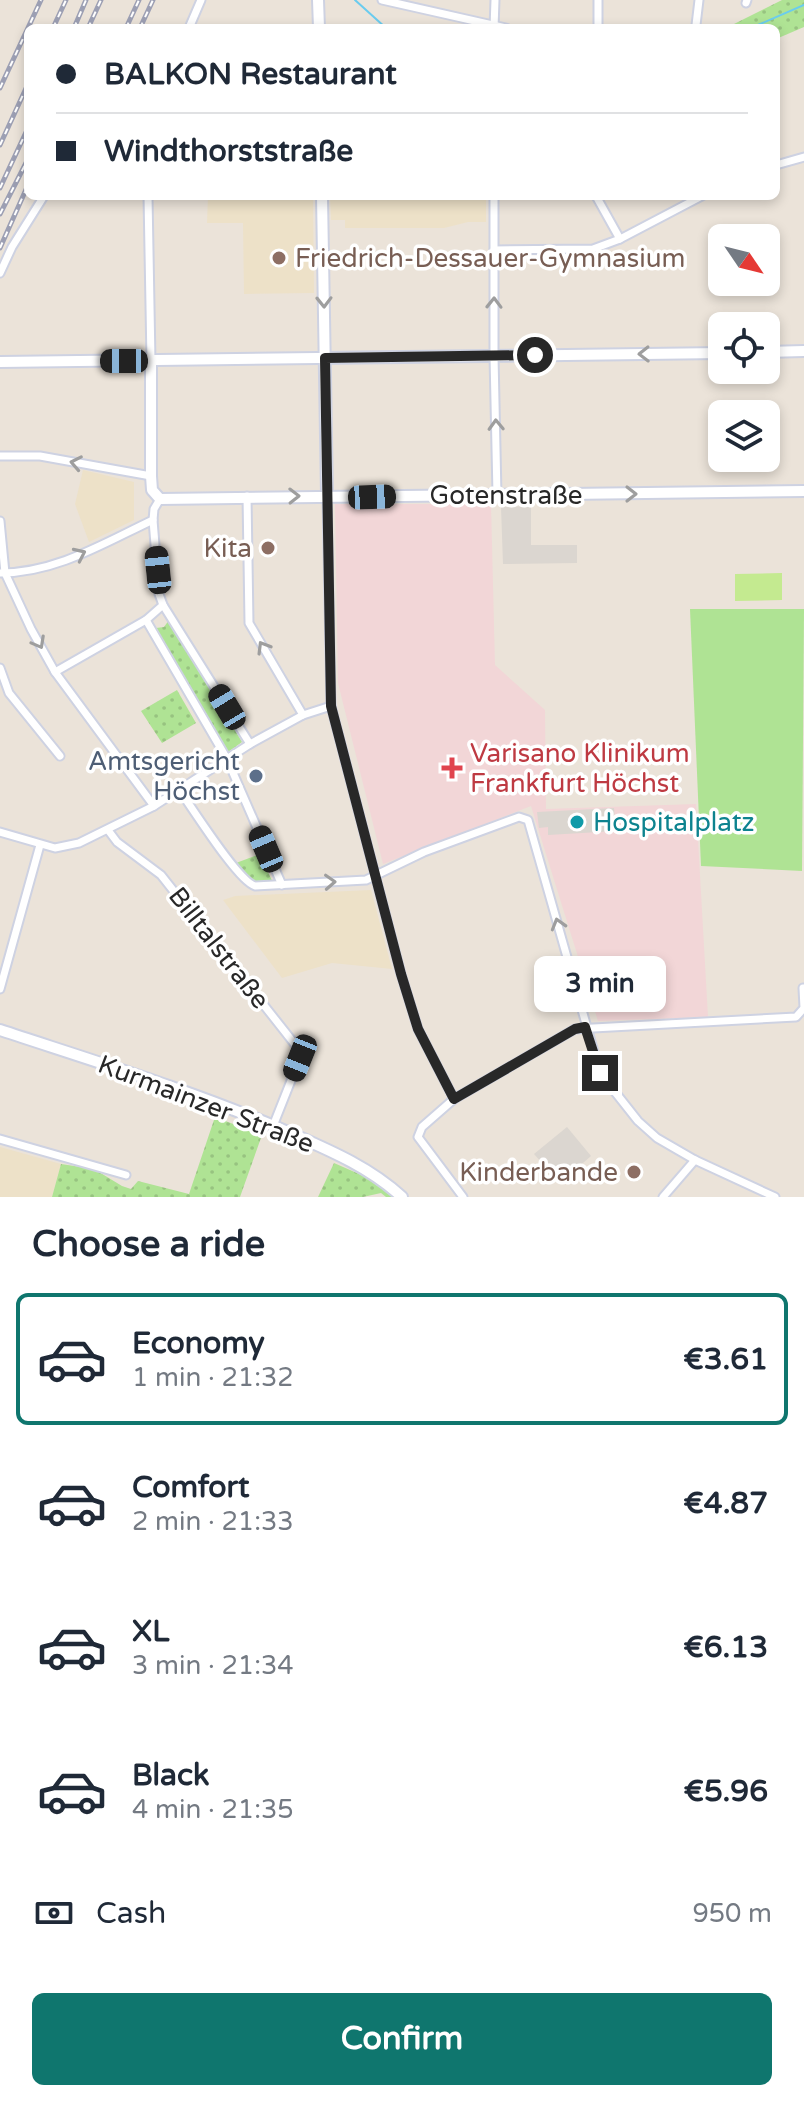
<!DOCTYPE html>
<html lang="en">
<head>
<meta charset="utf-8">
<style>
	:root { --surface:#fff; --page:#f6f6f7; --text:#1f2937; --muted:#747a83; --line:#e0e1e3; --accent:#0f766e }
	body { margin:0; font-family:"Varela Round",sans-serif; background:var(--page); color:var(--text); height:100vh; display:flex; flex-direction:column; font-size:30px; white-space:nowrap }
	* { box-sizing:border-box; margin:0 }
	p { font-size:26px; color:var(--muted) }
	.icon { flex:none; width:44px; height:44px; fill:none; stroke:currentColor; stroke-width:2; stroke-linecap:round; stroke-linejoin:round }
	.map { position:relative; height:1197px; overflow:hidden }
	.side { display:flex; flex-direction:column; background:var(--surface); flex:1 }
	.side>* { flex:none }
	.hud { position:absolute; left:24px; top:24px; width:756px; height:176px; border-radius:12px; box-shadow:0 4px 12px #0003; display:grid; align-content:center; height:176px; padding:0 32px; background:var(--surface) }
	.needle { width:52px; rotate:125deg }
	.tools { position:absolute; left:708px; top:224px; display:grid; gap:16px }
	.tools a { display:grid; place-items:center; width:72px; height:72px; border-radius:12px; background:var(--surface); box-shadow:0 4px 12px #0003; font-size:40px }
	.end { position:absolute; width:36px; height:36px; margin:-18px; border:10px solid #282828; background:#fff; box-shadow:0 0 0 4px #fff }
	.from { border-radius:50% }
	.bubble { position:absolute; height:56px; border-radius:12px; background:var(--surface); box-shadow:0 4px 12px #0003; font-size:26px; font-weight:700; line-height:56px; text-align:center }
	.car { position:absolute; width:24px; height:48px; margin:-24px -12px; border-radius:10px; box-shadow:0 0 6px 2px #0007; background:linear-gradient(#222 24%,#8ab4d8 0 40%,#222 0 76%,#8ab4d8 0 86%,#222 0) }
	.hud b { display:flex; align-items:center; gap:28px; height:76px; font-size:30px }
	.hud b+b { border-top:2px solid var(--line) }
	.hud i { width:20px; height:20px; background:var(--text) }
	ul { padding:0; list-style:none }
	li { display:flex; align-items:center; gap:24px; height:132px; margin:0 16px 12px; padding:0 16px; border:4px solid transparent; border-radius:12px }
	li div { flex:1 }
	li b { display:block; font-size:30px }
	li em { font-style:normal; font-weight:700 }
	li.selected { border-color:var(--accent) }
	li>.icon { width:72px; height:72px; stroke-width:1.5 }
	h2 { padding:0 32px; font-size:36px; line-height:96px }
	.pay { display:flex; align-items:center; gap:20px; height:88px; padding:0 32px; font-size:30px }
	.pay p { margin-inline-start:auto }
	.action { display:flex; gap:16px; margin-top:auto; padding:16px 32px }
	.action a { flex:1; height:92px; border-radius:12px; background:var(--accent); color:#fff; font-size:32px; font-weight:700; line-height:92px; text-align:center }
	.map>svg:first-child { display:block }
</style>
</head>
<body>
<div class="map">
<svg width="804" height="1197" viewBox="0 0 804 1197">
	<defs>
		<pattern id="grass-dots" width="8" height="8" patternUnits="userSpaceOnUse" patternTransform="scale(2)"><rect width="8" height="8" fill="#afe394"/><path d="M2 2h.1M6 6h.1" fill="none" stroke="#97c380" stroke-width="1.8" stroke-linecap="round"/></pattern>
	</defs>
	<rect width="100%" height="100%" fill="#ebe3d9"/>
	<g fill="#ede1c8">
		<path d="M 208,196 L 313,196 L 314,293 L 244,294 L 243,223 L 207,223 Z"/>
		<path d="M 330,196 L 486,196 L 486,222 L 468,222 L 444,228 L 345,228 L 345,220 L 331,220 Z"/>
		<path d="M 83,470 L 134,482 L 134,520 L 89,542 L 75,504 Z"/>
		<path d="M 371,890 L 392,969 L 332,963 L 282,978 L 223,900 L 235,896 Z"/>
		<path d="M 0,1147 L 61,1164 L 52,1197 L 0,1197 Z"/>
	</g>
	<path fill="#f2d6d7" d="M 335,504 L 491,504 L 495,665 L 545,710 L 546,809 L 696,804 L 708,1017 L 598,1021 L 531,806 L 383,864 L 338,683 Z"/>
	<g fill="url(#grass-dots)">
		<path d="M 782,0 L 804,0 L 804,27 L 776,39 L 776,28 L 726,28 Z"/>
		<path d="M 169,620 L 242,742 L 228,752 L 185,681 L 156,628 L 164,627 Z"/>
		<path d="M 177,690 L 196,723 L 162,743 L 141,711 Z"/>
		<path d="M 260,854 L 273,883 L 258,885 L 248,880 L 236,863 Z"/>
		<path d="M 215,1117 L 262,1135 L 240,1197 L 52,1197 L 61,1164 L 94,1169 L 122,1186 L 131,1189 L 138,1181 L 189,1194 Z"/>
		<path d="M 334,1163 L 366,1177 L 393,1197 L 386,1197 L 381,1193 L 363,1197 L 318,1197 Z"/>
	</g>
	<path fill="#afe394" d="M 690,609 L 804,609 L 802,871 L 701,866 Z"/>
	<path fill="#c4ea90" d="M 782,573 L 782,600 L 735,601 L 735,574 Z"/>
	<g fill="#dbd6d0">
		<path d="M 531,506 L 531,545 L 577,545 L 577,563 L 503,564 L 501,507 Z"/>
		<path d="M 614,808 L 616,831 L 548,835 L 548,827 L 539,828 L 537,812 Z"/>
		<path d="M 567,1127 L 591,1156 L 560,1183 L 534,1154 Z"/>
	</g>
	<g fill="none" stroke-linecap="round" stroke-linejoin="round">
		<g stroke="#6accef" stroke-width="2">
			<path d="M 355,0 L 386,28"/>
			<path d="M 751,28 L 804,5"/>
		</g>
		<defs>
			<g id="street">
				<path d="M 382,0 L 506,28"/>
				<path d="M 746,3 L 747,0"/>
				<path d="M 696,25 L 699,0"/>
				<path d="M 189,28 L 201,0"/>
				<path d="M 494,28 L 495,0"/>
				<path d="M 598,28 L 598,0"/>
				<path d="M 776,165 L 804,157"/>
				<path d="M 148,196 L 151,361"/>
				<path d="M 494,196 L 494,356 L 497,495"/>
				<path d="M 596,196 L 620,239"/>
				<path d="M 494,250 L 593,249 L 620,239 L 702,196"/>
				<path d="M 0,273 L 12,247 L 44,196"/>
				<path d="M 0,456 L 40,456 L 151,476"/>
				<path d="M 247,496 L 249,623 L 303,715"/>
				<path d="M 327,496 L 331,706 L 401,974 L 418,1029 L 454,1099"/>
				<path d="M 160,499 L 154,509 L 153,520 L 159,594 L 163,605 L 250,744"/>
				<path d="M 0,521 L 5,573 L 31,629 L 55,672 L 154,806"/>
				<path d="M 0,573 C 56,573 104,543 153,520"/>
				<path d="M 146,620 L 227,759 L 282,885"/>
				<path d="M 0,668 L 9,693 L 60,756"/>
				<path d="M 55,672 L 146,620 L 163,605"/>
				<path d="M 180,791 C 193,809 238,881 255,886 L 366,880 L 424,852 L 519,817 L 528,820 L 600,1073 L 638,1121 L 657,1138 L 695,1160 L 775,1197"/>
				<path d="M 108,830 L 117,842 L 161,875 L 297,1047 L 300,1058 L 273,1126"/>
				<path d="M 0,832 L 55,848 L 79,843 L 154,806 L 250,744 L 303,715 L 331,706"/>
				<path d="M 0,989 L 40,845"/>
				<path d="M 0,1139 L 126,1175"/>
				<path d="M 463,1197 L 418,1137 L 422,1127 L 454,1099 L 575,1029 L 796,1017 L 804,1008 L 803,988"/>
				<path d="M 663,1197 L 695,1160"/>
			</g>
			<g id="secondary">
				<path d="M 318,0 L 319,28"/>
				<path d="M 322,196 L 327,496"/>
				<path d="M 766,352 L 804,351"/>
				<path d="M 151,361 L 151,476 L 152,490 L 160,499 L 804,491"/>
				<path d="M 0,362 L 722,353"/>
				<path d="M 0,1030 C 97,1062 196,1092 290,1133 C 331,1151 369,1167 402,1197"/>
			</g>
		</defs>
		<use href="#street" stroke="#ced2e2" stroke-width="11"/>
		<use href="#secondary" stroke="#ced2e2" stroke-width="14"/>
		<use href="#street" stroke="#fff" stroke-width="7"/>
		<use href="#secondary" stroke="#fff" stroke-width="10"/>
		<defs>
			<g id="rail">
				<path d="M 53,28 L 66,0"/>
				<path d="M 74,28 L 86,0"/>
				<path d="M 88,28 L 101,0"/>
				<path d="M 126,28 L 139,0"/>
				<path d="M 140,28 L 153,0"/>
				<path d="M 0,88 L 41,0"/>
				<path d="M 0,145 L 28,84"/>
				<path d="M 0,188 L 28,128"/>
				<path d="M 0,214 L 28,159"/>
				<path d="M 0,248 L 28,185"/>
			</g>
		</defs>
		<use href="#rail" stroke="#9c9fb3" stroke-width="5"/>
		<use href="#rail" stroke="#fff" stroke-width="2" stroke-dasharray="6" stroke-linecap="butt"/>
	</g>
	<defs><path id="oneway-chevron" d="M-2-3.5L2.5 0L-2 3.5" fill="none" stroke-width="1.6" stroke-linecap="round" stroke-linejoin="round" transform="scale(2)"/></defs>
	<g stroke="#9e9e9e">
		<use href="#oneway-chevron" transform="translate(324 302) rotate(89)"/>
		<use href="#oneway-chevron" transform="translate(494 303) rotate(-89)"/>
		<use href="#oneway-chevron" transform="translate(644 354) rotate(179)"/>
		<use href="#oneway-chevron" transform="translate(496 425) rotate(-92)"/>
		<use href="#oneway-chevron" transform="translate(76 463) rotate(-169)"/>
		<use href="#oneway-chevron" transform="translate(631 494)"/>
		<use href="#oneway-chevron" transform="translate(294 496) rotate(-1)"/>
		<use href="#oneway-chevron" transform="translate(80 554) rotate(-25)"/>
		<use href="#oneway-chevron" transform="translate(39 643) rotate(61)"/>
		<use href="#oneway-chevron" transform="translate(263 647) rotate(-121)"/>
		<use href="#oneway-chevron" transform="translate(330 882) rotate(-3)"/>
		<use href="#oneway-chevron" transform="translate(558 924) rotate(-106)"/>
	</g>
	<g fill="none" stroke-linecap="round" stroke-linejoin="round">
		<path stroke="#282828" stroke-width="10" d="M 535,355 L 325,358 L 331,706 L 401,974 L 418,1029 L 454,1099 L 575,1029 L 585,1027 L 600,1073"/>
	</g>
	<g fill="#8d6e63" stroke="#fff" stroke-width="3">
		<circle cx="279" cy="258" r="8"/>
		<circle cx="268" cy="548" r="8"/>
		<circle cx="634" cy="1172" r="8"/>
	</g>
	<path fill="#e0444e" stroke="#fff" stroke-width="3" d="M448 756h8v8h8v8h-8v8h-8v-8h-8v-8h8z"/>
	<circle fill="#5c6f8a" stroke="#fff" stroke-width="3" cx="256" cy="776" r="8"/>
	<circle fill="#0f9aa8" stroke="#fff" stroke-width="3" cx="577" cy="822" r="8"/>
	<g text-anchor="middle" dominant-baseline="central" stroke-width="7" stroke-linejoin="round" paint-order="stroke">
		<g font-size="26" fill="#785e54" stroke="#fff" text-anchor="end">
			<text x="295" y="258" text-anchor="start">Friedrich-Dessauer-Gymnasium</text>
			<text x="252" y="548">Kita</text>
			<text x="618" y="1172">Kinderbande</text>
		</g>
		<g font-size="26" fill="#282828" stroke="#fff">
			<text x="506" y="495">Gotenstraße</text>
			<text transform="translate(219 948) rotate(52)">Billtalstraße</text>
			<text transform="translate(206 1104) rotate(21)">Kurmainzer Straße</text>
		</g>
		<g font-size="26" fill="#be3a42" stroke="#fff" text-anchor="start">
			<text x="470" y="753">Varisano Klinikum<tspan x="470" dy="30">Frankfurt Höchst</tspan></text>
		</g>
		<g font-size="26" fill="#4e5e75" stroke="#fff" text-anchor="end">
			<text x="240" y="761">Amtsgericht<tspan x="240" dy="30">Höchst</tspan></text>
		</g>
		<g font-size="26" fill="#0d838f" stroke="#fff" text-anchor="start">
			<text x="593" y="822">Hospitalplatz</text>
		</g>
	</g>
</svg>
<div class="tools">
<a><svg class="needle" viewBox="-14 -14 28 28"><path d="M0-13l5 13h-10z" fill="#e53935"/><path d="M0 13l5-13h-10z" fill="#747a83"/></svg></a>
<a><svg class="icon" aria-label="locate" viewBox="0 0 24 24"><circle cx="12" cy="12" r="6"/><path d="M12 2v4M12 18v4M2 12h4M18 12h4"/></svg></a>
<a><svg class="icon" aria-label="layers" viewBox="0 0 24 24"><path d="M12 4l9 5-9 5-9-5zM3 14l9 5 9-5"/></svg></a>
</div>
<i class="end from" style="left:535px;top:355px"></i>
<i class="end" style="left:600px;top:1073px"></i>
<div class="bubble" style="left:534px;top:956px;width:132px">3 min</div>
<i class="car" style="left:124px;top:361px;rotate:270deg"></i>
<i class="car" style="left:372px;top:497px;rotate:88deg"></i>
<i class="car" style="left:158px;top:570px;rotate:354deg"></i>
<i class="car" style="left:227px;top:707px;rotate:329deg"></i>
<i class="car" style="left:266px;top:849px;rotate:337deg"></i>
<i class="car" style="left:300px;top:1058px;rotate:202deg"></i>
<div class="hud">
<b><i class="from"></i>BALKON Restaurant</b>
<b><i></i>Windthorststraße</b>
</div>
</div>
<section class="side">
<h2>Choose a ride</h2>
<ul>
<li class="selected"><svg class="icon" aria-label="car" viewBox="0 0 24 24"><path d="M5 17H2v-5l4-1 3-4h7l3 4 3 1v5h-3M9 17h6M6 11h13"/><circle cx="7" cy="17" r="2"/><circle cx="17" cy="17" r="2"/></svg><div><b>Economy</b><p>1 min · 21:32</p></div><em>€3.61</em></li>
<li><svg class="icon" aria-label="car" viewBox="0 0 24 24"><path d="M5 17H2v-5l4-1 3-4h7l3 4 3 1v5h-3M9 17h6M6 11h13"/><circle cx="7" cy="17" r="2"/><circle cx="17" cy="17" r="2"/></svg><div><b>Comfort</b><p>2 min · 21:33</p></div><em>€4.87</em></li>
<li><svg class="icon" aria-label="car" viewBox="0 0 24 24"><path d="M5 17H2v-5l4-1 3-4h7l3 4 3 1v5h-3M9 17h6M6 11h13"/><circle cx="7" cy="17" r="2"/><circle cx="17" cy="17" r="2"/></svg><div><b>XL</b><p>3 min · 21:34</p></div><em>€6.13</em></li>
<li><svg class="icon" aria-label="car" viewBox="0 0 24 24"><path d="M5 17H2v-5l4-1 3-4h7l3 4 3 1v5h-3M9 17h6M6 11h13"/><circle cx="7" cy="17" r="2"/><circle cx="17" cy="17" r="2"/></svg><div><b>Black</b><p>4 min · 21:35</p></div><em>€5.96</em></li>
</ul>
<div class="pay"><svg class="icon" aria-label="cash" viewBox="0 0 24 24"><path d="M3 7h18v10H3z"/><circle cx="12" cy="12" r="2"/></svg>Cash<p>950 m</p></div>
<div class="action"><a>Confirm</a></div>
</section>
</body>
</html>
